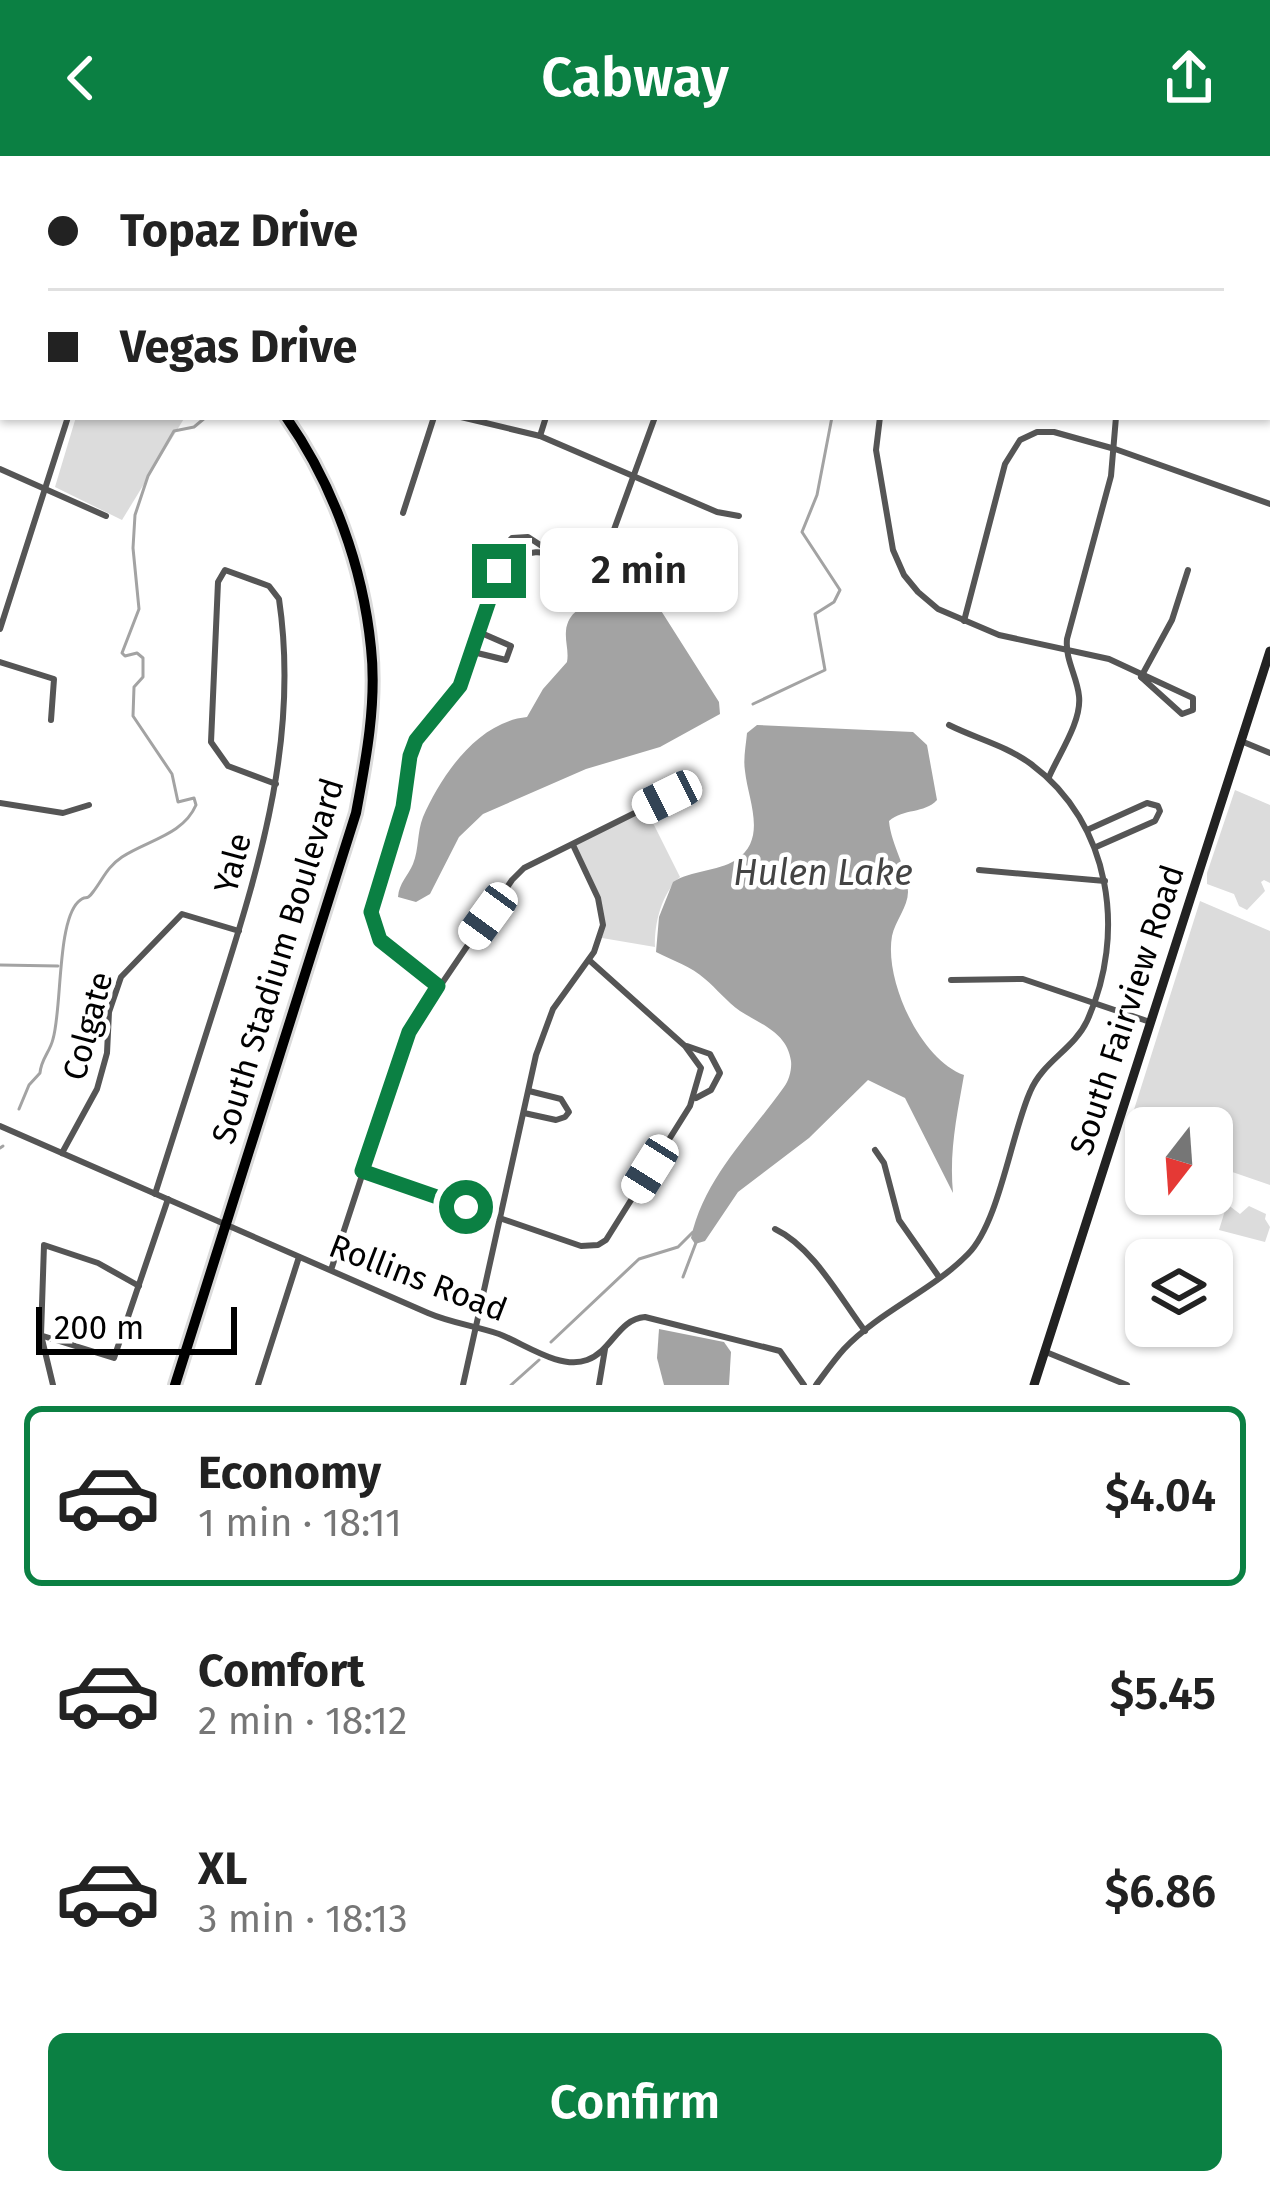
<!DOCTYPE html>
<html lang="en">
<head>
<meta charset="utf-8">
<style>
	:root { --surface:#fff; --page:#f2f2f2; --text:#222; --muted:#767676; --line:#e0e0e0; --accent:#0b8043 }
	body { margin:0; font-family:"Fira Sans",sans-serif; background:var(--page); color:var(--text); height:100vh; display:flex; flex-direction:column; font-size:45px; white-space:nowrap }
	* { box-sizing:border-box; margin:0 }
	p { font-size:39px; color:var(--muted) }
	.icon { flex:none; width:66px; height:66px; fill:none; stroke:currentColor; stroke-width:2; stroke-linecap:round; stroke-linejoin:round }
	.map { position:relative; height:1229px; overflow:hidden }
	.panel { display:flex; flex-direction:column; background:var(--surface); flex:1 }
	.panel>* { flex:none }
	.banner { position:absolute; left:0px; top:0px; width:1272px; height:264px; box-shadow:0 3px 9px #0004; display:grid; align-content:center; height:264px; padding:0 48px; background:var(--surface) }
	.needle { width:78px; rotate:197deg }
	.buttons { position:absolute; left:1125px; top:951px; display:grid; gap:24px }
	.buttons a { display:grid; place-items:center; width:108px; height:108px; border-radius:18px; background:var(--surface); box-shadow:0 3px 9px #0004; font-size:60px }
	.scale { position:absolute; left:36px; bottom:30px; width:201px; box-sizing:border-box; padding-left:12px; border:6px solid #000; border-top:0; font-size:33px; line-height:42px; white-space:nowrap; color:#000; -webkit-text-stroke:9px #fff; paint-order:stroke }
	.end { position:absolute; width:54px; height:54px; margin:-27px; border:15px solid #0b8043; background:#fff; box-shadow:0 0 0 6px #fff }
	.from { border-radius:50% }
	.bubble { position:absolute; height:84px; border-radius:18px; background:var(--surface); box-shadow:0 3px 9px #0004; font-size:39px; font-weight:600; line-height:84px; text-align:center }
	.car { position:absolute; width:36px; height:72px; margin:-36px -18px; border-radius:15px; box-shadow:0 0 9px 3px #0007; background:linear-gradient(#fff 24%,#345 0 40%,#fff 0 76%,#345 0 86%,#fff 0) }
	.banner b { display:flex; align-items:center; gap:42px; height:114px; font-size:45px }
	.banner b+b { border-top:3px solid var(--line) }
	.banner i { width:30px; height:30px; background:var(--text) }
	ul { padding:21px 0 0; list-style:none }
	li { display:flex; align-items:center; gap:36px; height:180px; margin:0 24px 18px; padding:0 24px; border:6px solid transparent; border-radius:18px }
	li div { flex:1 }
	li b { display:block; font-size:45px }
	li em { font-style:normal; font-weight:600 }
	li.active { border-color:var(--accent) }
	li>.icon { width:108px; height:108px; stroke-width:1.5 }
	.action { display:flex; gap:24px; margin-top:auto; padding:24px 48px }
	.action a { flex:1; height:138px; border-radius:18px; background:var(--accent); color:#fff; font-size:48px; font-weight:600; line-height:138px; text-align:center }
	header { display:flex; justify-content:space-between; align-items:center; height:156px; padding:0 48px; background:var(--accent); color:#fff; font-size:54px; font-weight:600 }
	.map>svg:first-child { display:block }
</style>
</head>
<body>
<header><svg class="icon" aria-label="back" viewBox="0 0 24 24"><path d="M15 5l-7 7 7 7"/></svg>Cabway<svg class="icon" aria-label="share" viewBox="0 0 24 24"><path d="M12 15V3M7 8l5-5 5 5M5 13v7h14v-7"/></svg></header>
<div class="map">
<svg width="1270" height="1229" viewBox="0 0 1270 1229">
	<rect width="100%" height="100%" fill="#fff"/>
	<g fill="#dcdcdc">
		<path d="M 76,261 L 185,261 L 122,364 L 55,331 Z"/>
		<path d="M 1235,634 L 1270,649 L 1270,727 L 1264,724 L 1261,726 L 1265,735 L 1247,754 L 1239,750 L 1234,738 L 1207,728 L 1207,717 Z"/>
		<path d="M 646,653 L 680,721 C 662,737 654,767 655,791 L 602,782 L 603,755 L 573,688 Z"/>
		<path d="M 1200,745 L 1270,775 L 1270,1029 L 1212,1009 L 1212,972 L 1146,972 L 1146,986 L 1126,979 Z"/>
		<path d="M 1227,1048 L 1240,1058 L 1249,1050 L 1266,1058 L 1265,1063 L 1270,1071 L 1265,1086 L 1219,1074 Z"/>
	</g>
	<g fill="#a3a3a3">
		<path d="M 644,440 L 653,442 L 719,546 L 720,558 L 660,591 L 586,613 L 483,658 L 459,681 L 430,738 L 416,746 L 398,741 C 399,727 408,720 413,708 C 419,693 417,676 423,661 C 441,620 477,566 527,561 L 543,533 L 567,506 C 569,495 565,486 566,475 C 571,437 619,451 644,440 Z"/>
		<path d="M 757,569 L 913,576 L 927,589 L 937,644 C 924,658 904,652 889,665 C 891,689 908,713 908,736 C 908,751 895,765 892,780 C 884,825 921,904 964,919 C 957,959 949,996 953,1037 L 905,942 L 868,924 L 809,982 L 738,1036 L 705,1085 L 695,1088 L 691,1082 C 704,1022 751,978 784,931 C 789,925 792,913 791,905 C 787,876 760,868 740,855 C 726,845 717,833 705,823 C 692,811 672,804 656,796 L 659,761 L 673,726 C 692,714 716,716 736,704 C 768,683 748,644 745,615 C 743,603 746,589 747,577 Z"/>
		<path d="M 659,1173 L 724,1186 L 731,1196 L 729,1229 L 664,1229 L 657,1202 Z"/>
	</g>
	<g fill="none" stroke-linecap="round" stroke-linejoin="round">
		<g stroke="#a3a3a3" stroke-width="3">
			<path d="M 325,3 L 330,0"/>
			<path d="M 876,3 L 877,0"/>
			<path d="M 0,153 L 3,152"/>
			<path d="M 753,548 L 825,514 L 815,458 L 834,446 L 840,434 L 802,376 L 817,339 L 832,261"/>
			<path d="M 0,809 L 58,810"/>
			<path d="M 19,953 L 29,929 L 40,917 C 41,903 50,896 53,883 C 62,853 57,767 78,746 C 87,737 85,747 93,736 C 103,723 107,711 122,701 C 148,684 183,679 196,649 L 194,642 L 178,646 L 172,618 L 133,560 L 134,531 L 143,521 L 143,502 L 137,497 L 125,500 L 122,497 L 139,453 L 133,392 L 135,359 L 148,320 L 174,275 L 194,271 L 206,261"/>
			<path d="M 0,992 L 3,990"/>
			<path d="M 683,1121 L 697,1084"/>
			<path d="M 551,1186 L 639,1103 L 678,1091 L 693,1076"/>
			<path d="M 511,1229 L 539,1204"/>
		</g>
		<defs>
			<g id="primary">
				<path d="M 0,45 L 3,46"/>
				<path d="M 175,1229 L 356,657 C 366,604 377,546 371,492 C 363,411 333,328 286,261"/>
			</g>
		</defs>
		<use href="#primary" stroke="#dbdbdb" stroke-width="16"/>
		<g stroke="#555" stroke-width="6">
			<path d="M 355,0 L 361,3"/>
			<path d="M 453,0 L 454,3"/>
			<path d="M 909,0 L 912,3"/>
			<path d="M 739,3 L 740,0"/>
			<path d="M 996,3 L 999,0"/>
			<path d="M 1269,58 L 1270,57"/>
			<path d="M 1269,231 L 1270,231"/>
			<path d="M 461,261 L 540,280 L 717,356 L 739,360"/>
			<path d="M 880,261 L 876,294 L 893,394 L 904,419 L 918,436 L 938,453 L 999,479 L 1109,503 L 1193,542 L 1193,554 L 1182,558 L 1141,521"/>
			<path d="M 540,280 L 546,261"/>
			<path d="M 0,313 L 106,360"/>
			<path d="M 403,357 L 434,261"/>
			<path d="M 499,413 L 500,395 L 512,382 L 528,381 L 548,394"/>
			<path d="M 964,465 L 1005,308 L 1020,284 L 1037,276 L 1054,276 L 1115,293 L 1270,348"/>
			<path d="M 0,473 L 68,261"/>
			<path d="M 473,496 L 506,504 L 511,490 L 479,476"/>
			<path d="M 0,506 L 54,523 L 51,564"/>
			<path d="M 1141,521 L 1172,464 L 1188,414"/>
			<path d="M 1241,585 L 1270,597"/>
			<path d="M 1049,621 C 1059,598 1082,565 1079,540 C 1077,520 1065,504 1067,483 L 1111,320 L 1116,261"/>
			<path d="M 0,647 L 63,657 L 89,649"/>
			<path d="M 1087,674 L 1147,647 L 1158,650 L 1160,655 L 1155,665 L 1096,691"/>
			<path d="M 979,714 L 1105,725"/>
			<path d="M 951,824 L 1023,823 L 1150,866"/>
			<path d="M 438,830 L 380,785 L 373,771 L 373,740 L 403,651 L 416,583 L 460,530 L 499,415 C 547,372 560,417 600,412 L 655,261"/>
			<path d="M 687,890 L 710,898 L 720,917 L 711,934 L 696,942"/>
			<path d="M 524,957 L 556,964 L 565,961 L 569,956 L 561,943 L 529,935"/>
			<path d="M 0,970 L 428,1157 C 451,1167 476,1170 499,1178 C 525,1188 560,1214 587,1204 C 612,1195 618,1163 645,1161 L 780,1195 L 804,1229"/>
			<path d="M 875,994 L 884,1007 L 899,1064 L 939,1121"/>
			<path d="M 62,997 L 97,933 L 107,897 L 109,856 L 121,821 L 182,758 L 239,775"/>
			<path d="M 363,1015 L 581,1090 L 598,1089 L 606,1084 L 690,950 L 701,912 L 685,890 L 589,804"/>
			<path d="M 155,1038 C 178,968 200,898 222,828 C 262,702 299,577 279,443 L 269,430 L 225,414 L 218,426 L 211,586 L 228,610 L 276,628"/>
			<path d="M 775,1073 C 813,1091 840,1142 865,1175"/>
			<path d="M 331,1114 L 409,876 L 512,724 L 524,712 L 667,641 L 686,640"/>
			<path d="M 43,1180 L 114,1202 L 168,1043"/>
			<path d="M 1046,1196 L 1127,1229"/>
			<path d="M 53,1229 L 41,1179 L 44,1089 L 98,1107 L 139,1130"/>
			<path d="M 258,1229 L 299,1101"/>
			<path d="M 463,1229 L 536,899 L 553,853 L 594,796 L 603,769 L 598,742 L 573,689"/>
			<path d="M 599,1229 L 605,1193"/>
			<path d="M 816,1229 C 825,1217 834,1204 844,1193 C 880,1155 932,1135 968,1098 C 999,1067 1011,979 1030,936 C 1042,906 1074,893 1087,865 C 1127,778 1111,667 1031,608 C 1005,589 977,583 949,569"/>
		</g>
		<g stroke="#222" stroke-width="9">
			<path d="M 1247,0 L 1249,3"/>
			<path d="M 1269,31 L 1270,33"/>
			<path d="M 1034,1229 L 1270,495"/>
		</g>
		<use href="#primary" stroke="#000" stroke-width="10"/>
	</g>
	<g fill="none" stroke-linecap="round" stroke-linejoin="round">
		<path stroke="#0b8043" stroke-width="15" d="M 466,1051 L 362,1015 L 409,876 L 438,830 L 380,784 L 371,756 L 403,651 L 410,600 L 416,584 L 460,530 L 499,415"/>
	</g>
	<g text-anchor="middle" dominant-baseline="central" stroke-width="9" stroke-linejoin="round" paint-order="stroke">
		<g font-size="33" fill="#000" stroke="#fff">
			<text transform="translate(233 707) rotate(-75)">Yale</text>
			<text transform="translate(278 805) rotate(-73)">South Stadium Boulevard</text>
			<text transform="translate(1127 854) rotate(-72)">South Fairview Road</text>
			<text transform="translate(88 870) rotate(-75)">Colgate</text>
			<text transform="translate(418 1122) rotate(21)">Rollins Road</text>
		</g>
		<g font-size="36" font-style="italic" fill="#444" stroke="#fff">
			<text x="823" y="717">Hulen Lake</text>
		</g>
	</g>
</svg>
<div class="buttons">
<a><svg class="needle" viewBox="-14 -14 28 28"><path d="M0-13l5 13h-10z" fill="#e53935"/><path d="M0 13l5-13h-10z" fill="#767676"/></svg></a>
<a><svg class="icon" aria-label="layers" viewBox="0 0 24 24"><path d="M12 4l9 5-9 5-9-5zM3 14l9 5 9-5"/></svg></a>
</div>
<div class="scale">200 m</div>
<i class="end from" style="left:466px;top:1051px"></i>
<i class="end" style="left:499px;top:415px"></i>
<div class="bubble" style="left:540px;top:372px;width:198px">2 min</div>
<i class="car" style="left:667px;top:641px;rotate:244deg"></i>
<i class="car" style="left:488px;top:760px;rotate:216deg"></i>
<i class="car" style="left:650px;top:1013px;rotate:212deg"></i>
<div class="banner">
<b><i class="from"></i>Topaz Drive</b>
<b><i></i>Vegas Drive</b>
</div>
</div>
<section class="panel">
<ul>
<li class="active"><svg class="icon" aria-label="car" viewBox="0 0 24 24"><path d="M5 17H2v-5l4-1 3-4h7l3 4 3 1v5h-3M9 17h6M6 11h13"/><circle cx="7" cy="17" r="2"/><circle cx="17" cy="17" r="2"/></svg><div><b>Economy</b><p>1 min · 18:11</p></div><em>$4.04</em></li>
<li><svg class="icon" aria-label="car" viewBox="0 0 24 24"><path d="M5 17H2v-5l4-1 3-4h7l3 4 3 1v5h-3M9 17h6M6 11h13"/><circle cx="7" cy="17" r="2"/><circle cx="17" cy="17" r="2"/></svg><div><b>Comfort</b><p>2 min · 18:12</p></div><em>$5.45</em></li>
<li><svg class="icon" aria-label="car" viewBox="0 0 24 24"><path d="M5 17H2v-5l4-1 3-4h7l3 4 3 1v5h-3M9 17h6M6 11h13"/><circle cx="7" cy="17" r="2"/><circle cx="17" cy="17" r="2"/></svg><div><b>XL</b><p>3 min · 18:13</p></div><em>$6.86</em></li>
</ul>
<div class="action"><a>Confirm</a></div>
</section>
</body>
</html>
